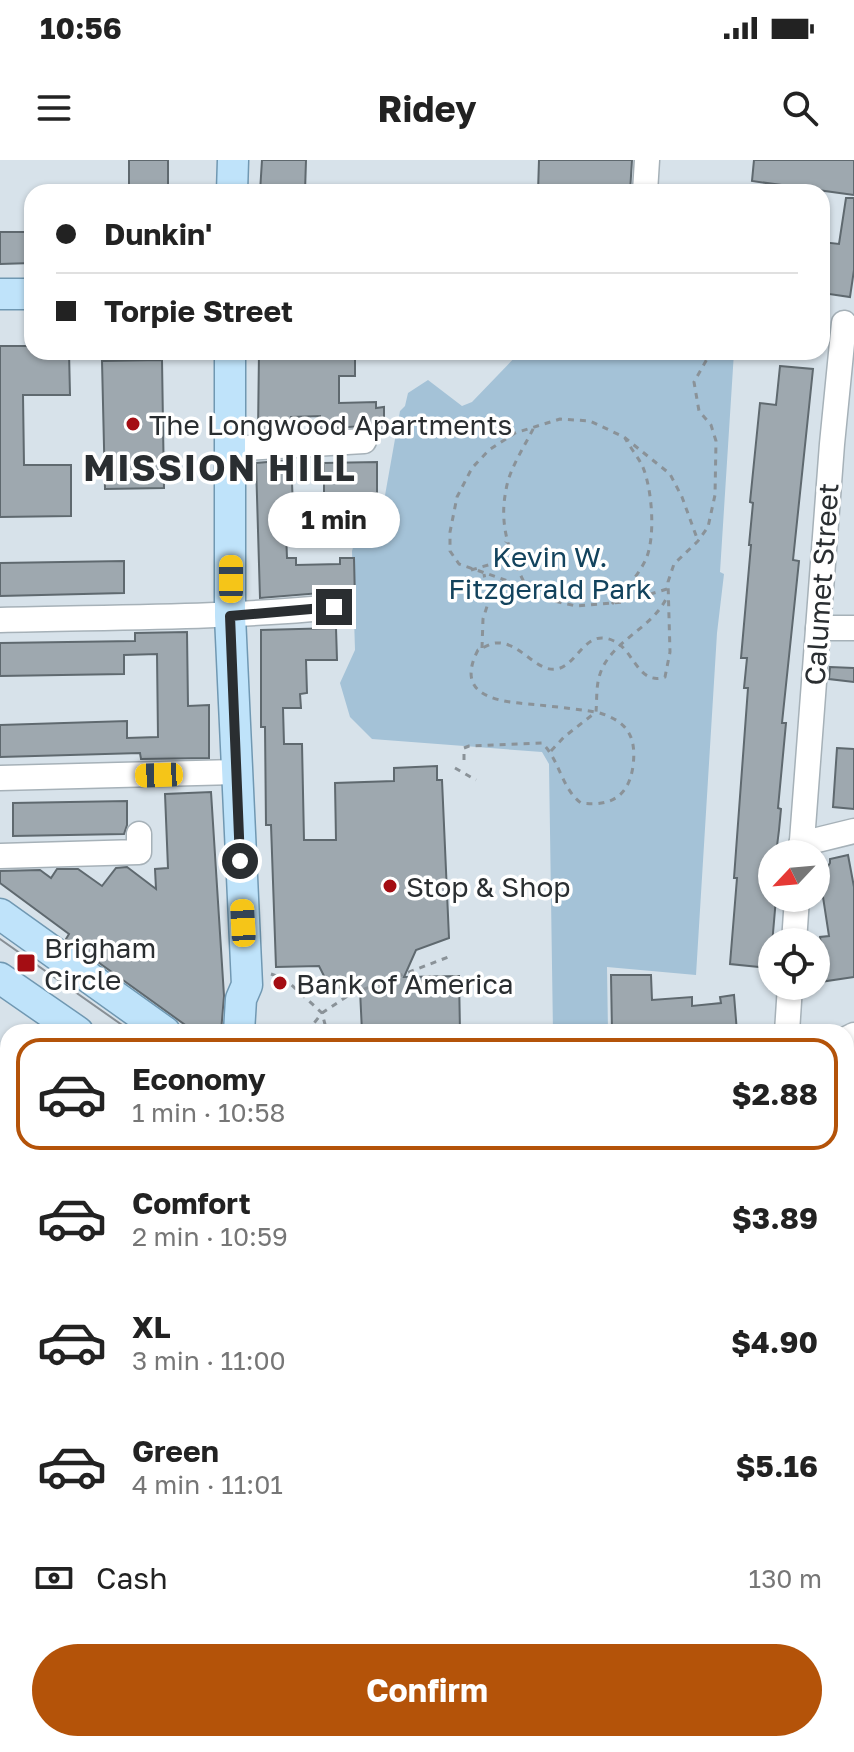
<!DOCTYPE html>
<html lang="en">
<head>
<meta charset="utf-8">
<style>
	:root { --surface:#fff; --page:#f6f6f6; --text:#222; --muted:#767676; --line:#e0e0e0; --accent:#b45309 }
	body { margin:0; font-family:"Golos Text",sans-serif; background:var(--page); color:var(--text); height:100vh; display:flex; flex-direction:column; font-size:30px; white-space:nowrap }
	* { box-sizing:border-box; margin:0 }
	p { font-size:26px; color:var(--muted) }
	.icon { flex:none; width:44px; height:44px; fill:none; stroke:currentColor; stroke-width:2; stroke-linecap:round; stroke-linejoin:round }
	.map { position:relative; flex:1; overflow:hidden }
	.sheet { position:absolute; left:0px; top:864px; width:854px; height:728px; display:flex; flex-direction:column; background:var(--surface); border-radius:24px 24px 0 0; box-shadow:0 2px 6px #0004 }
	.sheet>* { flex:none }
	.top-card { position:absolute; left:24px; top:24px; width:806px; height:176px; border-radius:24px; box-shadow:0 2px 6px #0004; display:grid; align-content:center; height:176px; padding:0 32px; background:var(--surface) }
	.needle { width:52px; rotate:244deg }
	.controls { position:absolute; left:758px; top:680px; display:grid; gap:16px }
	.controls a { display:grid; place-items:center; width:72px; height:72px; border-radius:50%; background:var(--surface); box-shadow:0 2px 6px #0004; font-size:40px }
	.end { position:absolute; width:36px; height:36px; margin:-18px; border:10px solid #2a2e31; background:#fff; box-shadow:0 0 0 4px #fff }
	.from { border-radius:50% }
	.bubble { position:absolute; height:56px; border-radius:28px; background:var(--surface); box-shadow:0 2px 6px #0004; font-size:26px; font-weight:700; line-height:56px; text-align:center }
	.car { position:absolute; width:24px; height:48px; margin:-24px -12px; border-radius:10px; box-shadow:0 0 6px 2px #0007; background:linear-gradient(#f5c518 24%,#345 0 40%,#f5c518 0 76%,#345 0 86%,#f5c518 0) }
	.top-card b { display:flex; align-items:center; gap:28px; height:76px; font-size:30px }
	.top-card b+b { border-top:2px solid var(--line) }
	.top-card i { width:20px; height:20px; background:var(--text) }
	ul { padding:14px 0 0; list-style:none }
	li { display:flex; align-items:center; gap:24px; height:112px; margin:0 16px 12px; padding:0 16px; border:4px solid transparent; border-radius:24px }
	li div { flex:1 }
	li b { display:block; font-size:30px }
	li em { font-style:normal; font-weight:700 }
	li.on { border-color:var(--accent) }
	li>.icon { width:72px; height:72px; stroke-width:1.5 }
	.pay { display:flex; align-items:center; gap:20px; height:88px; padding:0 32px; font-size:30px }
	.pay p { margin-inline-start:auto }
	.button { display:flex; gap:16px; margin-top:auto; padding:16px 32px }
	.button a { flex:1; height:92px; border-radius:48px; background:var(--accent); color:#fff; font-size:32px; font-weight:700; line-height:92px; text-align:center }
	.status { display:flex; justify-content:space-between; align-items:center; height:56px; padding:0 40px; background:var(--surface); direction:ltr }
	.status svg { height:22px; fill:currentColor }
	header { display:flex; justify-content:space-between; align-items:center; height:104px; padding:0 32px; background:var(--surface); font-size:36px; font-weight:700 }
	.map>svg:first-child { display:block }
</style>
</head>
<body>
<div class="status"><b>10:56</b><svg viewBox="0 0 49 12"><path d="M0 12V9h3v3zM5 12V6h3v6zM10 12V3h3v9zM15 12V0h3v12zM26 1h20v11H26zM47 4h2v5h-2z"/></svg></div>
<header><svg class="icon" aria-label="menu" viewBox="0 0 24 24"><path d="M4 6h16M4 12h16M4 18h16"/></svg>Ridey<svg class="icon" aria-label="search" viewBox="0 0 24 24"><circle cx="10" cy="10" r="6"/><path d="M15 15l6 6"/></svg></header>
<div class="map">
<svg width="854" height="1592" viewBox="0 0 854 1592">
	<rect width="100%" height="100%" fill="#d7e2ea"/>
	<path fill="#a4c2d7" d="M 520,192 L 734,192 L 720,412 L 724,414 L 717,473 L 696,815 L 607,807 L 608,872 L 553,872 L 549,604 L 542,592 L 372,579 L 350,557 L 340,523 L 355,490 L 352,391 L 362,357 L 384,341 L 400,251 L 405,246 L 408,233 L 428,220 L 462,246 L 472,242 Z"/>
	<g fill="#9ea8af" stroke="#5f696f" stroke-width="2">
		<rect x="129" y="0" width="39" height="32"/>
		<path d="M 262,0 L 306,0 L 305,32 L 260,32 Z"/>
		<path d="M 539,0 L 632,0 L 630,32 L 538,32 Z"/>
		<path d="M 754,0 L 854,0 L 854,35 L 752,21 Z"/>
		<path d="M 846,38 L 854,38 L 854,110 L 850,137 L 822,133 L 822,82 L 839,84 Z"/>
		<path d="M 0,72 L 32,72 L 32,103 L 0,104 Z"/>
		<path d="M 0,186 L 32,186 L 32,192 L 69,192 L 70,235 L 23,235 L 24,305 L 71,305 L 71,356 L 0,357 Z"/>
		<path d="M 259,192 L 355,192 L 355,216 L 339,216 L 339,243 L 376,242 L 376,248 L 384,247 L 384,273 L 377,273 L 371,268 L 363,266 L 320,269 L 320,256 L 291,257 L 291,270 L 258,272 Z"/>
		<path d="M 162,200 L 164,328 L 105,329 L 102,201 Z"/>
		<path d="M 780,206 L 813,209 L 793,400 L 799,401 L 782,563 L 786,563 L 778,648 L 781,649 L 779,670 L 776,694 L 772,694 L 772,738 L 776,738 L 770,808 L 730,804 L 737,718 L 734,718 L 748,528 L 744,528 L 747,498 L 741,498 L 751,385 L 749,385 L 753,343 L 750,342 L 760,243 L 776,245 Z"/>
		<path d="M 291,300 L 294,370 L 286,371 L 287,398 L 296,398 L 296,405 L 340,404 L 340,398 L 354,398 L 355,441 L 347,441 L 341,434 L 333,432 L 260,438 L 256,303 Z"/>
		<path d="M 377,302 L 377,333 L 324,334 L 324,303 Z"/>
		<path d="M 124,401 L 124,433 L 0,436 L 0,403 Z"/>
		<path d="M 336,468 L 337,500 L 306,500 L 307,533 L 300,534 L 301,548 L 283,548 L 284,584 L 302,584 L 304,680 L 336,680 L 335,623 L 394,621 L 394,608 L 437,606 L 437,620 L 442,620 L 449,778 L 416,790 L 404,817 L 459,816 L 460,872 L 362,872 L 360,830 L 334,827 L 326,820 L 319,806 L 276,807 L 271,665 L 266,665 L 265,567 L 261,567 L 261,470 Z"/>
		<path d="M 187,472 L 188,546 L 209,545 L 209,598 L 141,599 L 140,593 L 0,597 L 0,565 L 127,561 L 127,578 L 158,577 L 157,494 L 124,495 L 124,514 L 0,516 L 0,483 L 135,481 L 135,473 Z"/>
		<path d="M 830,507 L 854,508 L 854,522 L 829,519 Z"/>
		<path d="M 837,588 L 854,589 L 854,649 L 833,647 Z"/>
		<path d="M 211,632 L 224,836 L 221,872 L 195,872 L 66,779 L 69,774 L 0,723 L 0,711 L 40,710 L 51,718 L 57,709 L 78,709 L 102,726 L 116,708 L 127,707 L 156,729 L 155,709 L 168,708 L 165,634 Z"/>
		<path d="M 127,641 L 127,665 L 124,674 L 13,676 L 13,643 Z"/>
		<path d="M 848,695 L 854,727 L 854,817 L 820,822 L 817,801 L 823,801 L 820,777 L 829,776 L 821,724 L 825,724 L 823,714 L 830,703 L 830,699 Z"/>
		<path d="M 611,815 L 651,815 L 652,840 L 692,837 L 692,846 L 721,843 L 720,837 L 734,835 L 737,872 L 612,872 Z"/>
	</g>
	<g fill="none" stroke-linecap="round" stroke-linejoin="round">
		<defs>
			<g id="minor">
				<path d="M 645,32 L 647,0"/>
				<path d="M 230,289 L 364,281"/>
				<path d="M 0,460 C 112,457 223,458 334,447"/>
				<path d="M 818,468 L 854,468"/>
				<path d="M 0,618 L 236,612"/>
				<path d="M 801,684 L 854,671"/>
				<path d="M 801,694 L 832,284 L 844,163"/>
				<path d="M 0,696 L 139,692 L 139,674"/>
				<path d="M 794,782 L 797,738"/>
				<path d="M 787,872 L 790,826"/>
				<path d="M 846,879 L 854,875"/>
				<path d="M 846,1044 L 854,1042"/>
				<path d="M 846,1230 L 854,1228"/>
				<path d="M 846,1421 L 854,1418"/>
				<path d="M 429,1584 C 454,1591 479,1592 503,1584"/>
				<path d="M 579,1584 L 583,1592"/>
				<path d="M 796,1584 L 800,1592"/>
				<path d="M 283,1592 L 285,1584"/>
			</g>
			<g id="major">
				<path d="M 232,32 L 233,0"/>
				<path d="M 0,134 L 32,134"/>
				<path d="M 230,192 L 230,456 L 247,825 L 241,839 L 239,872"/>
				<path d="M 0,754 L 165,872"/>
				<path d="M 0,818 L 78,872"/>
				<path d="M 844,1584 L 848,1592"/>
				<path d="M 91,1592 L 93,1584"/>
			</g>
		</defs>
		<use href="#minor" stroke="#a6b1b8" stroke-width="27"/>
		<use href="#major" stroke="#7098b2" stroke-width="33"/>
		<g stroke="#8a9298" stroke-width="3" stroke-dasharray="6 6" stroke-linecap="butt">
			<path d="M 471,410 L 495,403 L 506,382"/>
			<path d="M 667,429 L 624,442 L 576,446 L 545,439 L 514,423 L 459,404 L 450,391 L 450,372 L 457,337 L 472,308 L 489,290 L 515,273 L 560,259 L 590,261 L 624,277 L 670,314 L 682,337 L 698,381"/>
			<path d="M 529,432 C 512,399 498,369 506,330 C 509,309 525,286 534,267"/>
			<path d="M 612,444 C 625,430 638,416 646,399 C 656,376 652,327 642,305 C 637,296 630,287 625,278"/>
			<path d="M 482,488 L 483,459 L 489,440 L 484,414"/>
			<path d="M 551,591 L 564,577 L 596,552 C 597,540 596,525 600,514 C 611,481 651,469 666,439"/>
			<path d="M 464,600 L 464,588 L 469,586 L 542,583 C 560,600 561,628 581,643 C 611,647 629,636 633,606 C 637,575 626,560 596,552 C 577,549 558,547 539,545 C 505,542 452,540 478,490 C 483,488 491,483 496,483 C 520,481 536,513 557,509 C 578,505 585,467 614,481 C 634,490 638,526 665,517 L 670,492 L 668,422 L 674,404 L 698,381 L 708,367 L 715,335 L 716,281 L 711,265 L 699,251 L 694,222 L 711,192"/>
			<path d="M 455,608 L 476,620"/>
			<path d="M 271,814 L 285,819 L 322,853 L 327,872"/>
			<path d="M 307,872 L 322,853 L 349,835 L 451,796"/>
		</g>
		<use href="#minor" stroke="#fff" stroke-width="24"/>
		<use href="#major" stroke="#bfe3fa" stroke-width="30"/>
		<g stroke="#888f95" stroke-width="2">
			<path d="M 0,779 L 132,872"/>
			<path d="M 846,1578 L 853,1592"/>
		</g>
	</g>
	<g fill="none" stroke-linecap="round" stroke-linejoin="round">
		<path stroke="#2a2e31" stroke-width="10" d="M 240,701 L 230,456 L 334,447"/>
	</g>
	<g fill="#a40d13" stroke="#fff" stroke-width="3">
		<circle cx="133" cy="264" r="8"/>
		<circle cx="390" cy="726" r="8"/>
		<rect x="16" y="793" width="20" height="20" rx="4"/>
		<circle cx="280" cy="823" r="8"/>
	</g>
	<g text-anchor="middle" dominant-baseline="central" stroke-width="7" stroke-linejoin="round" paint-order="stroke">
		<g font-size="28" fill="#2a2e31" stroke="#fff" text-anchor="start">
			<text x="149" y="264">The Longwood Apartments</text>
			<text x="406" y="726">Stop &amp; Shop</text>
			<text x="44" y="787">Brigham<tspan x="44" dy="32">Circle</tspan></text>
			<text x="296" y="823">Bank of America</text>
		</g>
		<g font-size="28" fill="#13435d" stroke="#fff">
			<text x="550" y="396">Kevin W.<tspan x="550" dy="32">Fitzgerald Park</tspan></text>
		</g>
		<g font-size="28" fill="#2a2e31" stroke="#fff">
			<text transform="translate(821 424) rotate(-86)">Calumet Street</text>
		</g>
		<g font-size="36" font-weight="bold" letter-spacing="2" fill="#2a2e31" stroke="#fff">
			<text x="220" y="307">MISSION HILL</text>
		</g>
	</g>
</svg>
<div class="controls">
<a><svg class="needle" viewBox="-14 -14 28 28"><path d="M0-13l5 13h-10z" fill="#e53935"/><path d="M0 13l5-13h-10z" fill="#767676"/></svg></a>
<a><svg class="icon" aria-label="locate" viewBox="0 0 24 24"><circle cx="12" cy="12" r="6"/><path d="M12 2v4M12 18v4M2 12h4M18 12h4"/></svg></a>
</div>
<i class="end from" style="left:240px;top:701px"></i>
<i class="end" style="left:334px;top:447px"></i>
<div class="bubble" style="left:268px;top:332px;width:132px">1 min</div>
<i class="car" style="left:231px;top:419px;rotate:0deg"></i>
<i class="car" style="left:159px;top:615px;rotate:268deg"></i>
<i class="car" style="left:243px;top:763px;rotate:357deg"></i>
<div class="top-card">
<b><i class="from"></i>Dunkin'</b>
<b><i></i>Torpie Street</b>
</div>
<section class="sheet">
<ul>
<li class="on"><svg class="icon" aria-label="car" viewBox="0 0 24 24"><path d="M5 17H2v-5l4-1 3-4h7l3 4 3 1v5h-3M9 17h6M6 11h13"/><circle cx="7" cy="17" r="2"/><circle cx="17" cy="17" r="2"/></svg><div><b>Economy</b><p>1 min · 10:58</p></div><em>$2.88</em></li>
<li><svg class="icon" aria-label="car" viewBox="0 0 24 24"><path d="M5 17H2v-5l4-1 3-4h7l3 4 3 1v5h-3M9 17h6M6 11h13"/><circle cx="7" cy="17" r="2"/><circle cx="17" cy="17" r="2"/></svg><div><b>Comfort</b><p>2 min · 10:59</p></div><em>$3.89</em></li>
<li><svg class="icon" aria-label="car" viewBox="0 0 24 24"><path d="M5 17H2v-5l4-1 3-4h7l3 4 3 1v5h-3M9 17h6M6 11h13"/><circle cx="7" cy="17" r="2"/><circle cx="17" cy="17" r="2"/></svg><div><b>XL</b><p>3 min · 11:00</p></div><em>$4.90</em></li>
<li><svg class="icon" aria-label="car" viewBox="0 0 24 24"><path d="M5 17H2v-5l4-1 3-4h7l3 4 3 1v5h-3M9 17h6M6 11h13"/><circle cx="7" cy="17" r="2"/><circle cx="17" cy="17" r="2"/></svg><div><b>Green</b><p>4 min · 11:01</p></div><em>$5.16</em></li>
</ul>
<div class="pay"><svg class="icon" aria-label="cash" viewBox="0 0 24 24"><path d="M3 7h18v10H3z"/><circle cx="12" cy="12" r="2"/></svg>Cash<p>130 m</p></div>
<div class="button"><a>Confirm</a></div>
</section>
</div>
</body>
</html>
